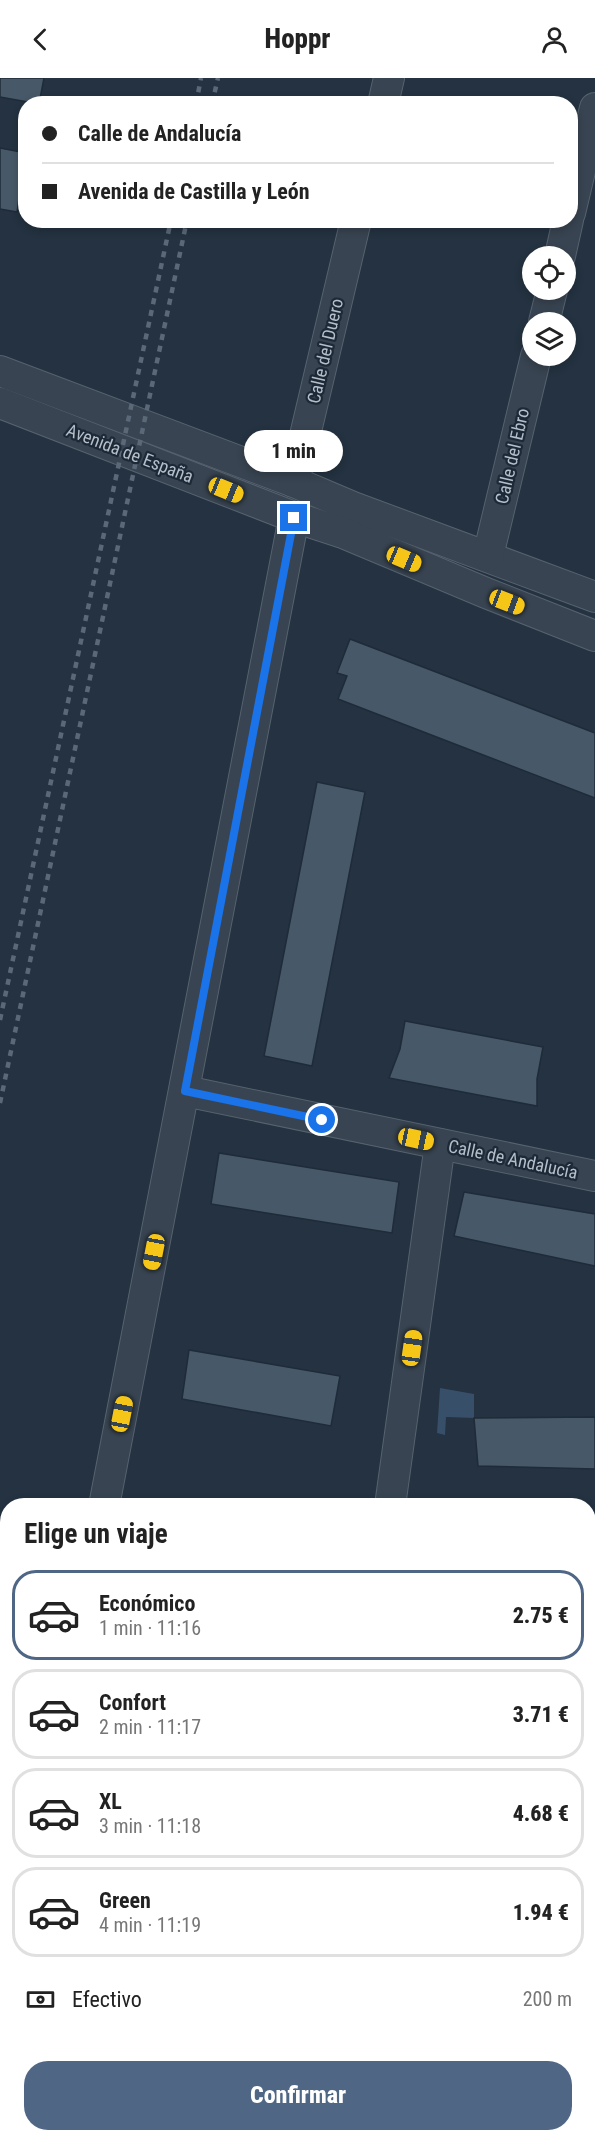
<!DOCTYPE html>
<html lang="es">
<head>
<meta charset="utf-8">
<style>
	:root { --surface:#fff; --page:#f6f6f6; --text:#222; --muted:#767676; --line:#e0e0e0; --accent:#4f6785 }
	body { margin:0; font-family:"Roboto Condensed",sans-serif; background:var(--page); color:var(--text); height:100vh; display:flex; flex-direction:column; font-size:22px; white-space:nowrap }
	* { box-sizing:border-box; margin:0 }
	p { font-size:20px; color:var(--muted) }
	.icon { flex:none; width:33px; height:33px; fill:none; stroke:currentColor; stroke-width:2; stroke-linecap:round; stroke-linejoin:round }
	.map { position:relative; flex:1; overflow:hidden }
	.drawer { position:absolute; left:0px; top:1420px; width:596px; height:644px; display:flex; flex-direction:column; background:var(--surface); border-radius:24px 24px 0 0; box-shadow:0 3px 9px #0003 }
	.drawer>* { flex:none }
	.guide { position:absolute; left:18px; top:18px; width:560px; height:132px; border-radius:24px; box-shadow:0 3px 9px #0003; display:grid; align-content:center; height:132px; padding:0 24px; background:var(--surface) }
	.tools { position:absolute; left:522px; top:168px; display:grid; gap:12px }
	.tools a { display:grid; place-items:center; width:54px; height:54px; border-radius:50%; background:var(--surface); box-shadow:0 3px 9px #0003; font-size:30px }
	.end { position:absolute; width:27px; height:27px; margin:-14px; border:8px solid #1a73e8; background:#fff; box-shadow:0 0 0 3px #fff }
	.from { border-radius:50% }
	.bubble { position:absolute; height:42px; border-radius:21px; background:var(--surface); box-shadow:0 3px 9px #0003; font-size:20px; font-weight:800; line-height:42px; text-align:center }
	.car { position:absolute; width:18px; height:36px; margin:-18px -9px; border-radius:8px; box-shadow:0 0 4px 2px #0007; background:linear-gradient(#f5c518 24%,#345 0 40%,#f5c518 0 76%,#345 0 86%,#f5c518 0) }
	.guide b { display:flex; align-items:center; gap:21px; height:57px; font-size:22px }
	.guide b+b { border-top:2px solid var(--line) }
	.guide i { width:15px; height:15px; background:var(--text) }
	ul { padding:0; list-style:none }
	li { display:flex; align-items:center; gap:18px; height:90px; margin:0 12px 9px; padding:0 12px; border:3px solid var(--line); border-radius:24px }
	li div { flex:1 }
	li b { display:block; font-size:22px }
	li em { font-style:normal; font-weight:800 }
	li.selected { border-color:var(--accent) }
	li>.icon { width:54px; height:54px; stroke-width:1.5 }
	h2 { padding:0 24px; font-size:27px; line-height:72px }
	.pay { display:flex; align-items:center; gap:15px; height:66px; padding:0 24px; font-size:22px }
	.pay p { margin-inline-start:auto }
	.primary-button { display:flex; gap:12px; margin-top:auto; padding:12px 24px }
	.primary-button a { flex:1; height:69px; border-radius:24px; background:var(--accent); color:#fff; font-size:24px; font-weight:800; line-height:69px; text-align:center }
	header { display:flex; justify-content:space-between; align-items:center; height:78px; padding:0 24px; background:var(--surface); font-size:27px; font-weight:800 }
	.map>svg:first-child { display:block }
</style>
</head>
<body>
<header><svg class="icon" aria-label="back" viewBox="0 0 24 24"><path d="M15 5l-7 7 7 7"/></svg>Hoppr<svg class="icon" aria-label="person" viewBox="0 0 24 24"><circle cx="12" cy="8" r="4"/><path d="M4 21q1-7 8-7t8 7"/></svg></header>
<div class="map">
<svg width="595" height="2063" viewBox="0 0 595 2063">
	<rect width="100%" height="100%" fill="#243241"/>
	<path fill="#374f69" d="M 440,1310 L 474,1316 L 474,1340 L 446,1339 L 445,1357 L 437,1355 Z"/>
	<g fill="#475868" stroke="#1f2b38" stroke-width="1.5">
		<path d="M 0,0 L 44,0 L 39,26 L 0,19 Z"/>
		<path d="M 0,70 L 26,75 L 17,134 L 0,131 Z"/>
		<path d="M 350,561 L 595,655 L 595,720 L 338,621 L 347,598 L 337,595 Z"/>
		<path d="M 317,704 L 365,714 L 312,988 L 264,978 Z"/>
		<path d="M 405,943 L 543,969 L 537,1001 L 537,1028 L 389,1000 L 400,971 Z"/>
		<path d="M 219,1075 L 399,1104 L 392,1155 L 211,1126 Z"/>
		<path d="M 464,1114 L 595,1136 L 595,1188 L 454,1158 Z"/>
		<path d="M 189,1272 L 340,1298 L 331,1348 L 182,1321 Z"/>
		<path d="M 595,1339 L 595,1391 L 478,1388 L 474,1340 Z"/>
	</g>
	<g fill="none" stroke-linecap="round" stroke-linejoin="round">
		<defs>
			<g id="minor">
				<path d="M 383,26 L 389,0"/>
				<path d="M 570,135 L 595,30"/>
				<path d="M 560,178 L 568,142"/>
				<path d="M 544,244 L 552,212"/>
				<path d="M 0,293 L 294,404 L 353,429 L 595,519"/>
				<path d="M 0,325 L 294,439 L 343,455 L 486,515 L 595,558"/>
				<path d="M 294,404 L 356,142"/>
				<path d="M 488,478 L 536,278"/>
				<path d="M 185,1013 L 595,1098"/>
				<path d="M 104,1428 L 294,439"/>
				<path d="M 390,1428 L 440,1066"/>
				<path d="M 588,1597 L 595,1598"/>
				<path d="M 8,1955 L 4,1979 L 8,2022"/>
				<path d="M 14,2056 L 15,2063"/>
				<path d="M 355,2056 L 356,2063"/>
			</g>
		</defs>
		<use href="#minor" stroke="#56626e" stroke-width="32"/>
		<use href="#minor" stroke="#384451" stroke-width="30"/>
		<g stroke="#5a6878" stroke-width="4.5" stroke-dasharray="6 6" stroke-linecap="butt">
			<path d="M 196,26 L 201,0"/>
			<path d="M 212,26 L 218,0"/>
			<path d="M 0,942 L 171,142"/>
			<path d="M 0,1025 L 187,142"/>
		</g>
	</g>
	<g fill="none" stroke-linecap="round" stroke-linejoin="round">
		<path stroke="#1a73e8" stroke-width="8" d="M 294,440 L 185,1013 L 322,1042"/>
	</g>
	<g text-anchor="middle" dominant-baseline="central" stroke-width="4.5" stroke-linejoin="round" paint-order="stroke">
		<g font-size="18" fill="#b5bfcb" stroke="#1d2936">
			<text transform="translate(325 273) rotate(-77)">Calle del Duero</text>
			<text transform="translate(130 375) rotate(21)">Avenida de España</text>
			<text transform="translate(512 378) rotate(-77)">Calle del Ebro</text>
			<text transform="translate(513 1081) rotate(12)">Calle de Andalucía</text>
		</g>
	</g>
</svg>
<div class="tools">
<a><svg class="icon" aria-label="locate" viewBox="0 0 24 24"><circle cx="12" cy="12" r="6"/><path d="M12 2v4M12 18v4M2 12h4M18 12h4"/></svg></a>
<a><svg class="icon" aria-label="layers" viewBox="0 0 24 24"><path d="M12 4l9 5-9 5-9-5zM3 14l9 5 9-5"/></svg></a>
</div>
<i class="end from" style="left:322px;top:1042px"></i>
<i class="end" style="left:294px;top:440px"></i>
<div class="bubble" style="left:244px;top:352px;width:99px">1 min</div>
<i class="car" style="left:226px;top:412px;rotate:112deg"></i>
<i class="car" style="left:404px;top:481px;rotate:113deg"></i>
<i class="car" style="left:507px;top:524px;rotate:111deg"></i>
<i class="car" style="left:416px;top:1061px;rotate:102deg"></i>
<i class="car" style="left:154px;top:1174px;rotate:191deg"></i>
<i class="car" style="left:412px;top:1270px;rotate:8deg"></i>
<i class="car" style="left:122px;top:1336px;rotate:11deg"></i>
<div class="guide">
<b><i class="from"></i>Calle de Andalucía</b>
<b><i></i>Avenida de Castilla y León</b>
</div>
<section class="drawer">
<h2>Elige un viaje</h2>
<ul>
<li class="selected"><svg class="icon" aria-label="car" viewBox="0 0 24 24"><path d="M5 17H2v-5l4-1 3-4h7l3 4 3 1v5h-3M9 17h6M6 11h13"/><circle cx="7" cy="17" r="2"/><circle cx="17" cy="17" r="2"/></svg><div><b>Económico</b><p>1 min · 11:16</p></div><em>2.75 €</em></li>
<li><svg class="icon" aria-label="car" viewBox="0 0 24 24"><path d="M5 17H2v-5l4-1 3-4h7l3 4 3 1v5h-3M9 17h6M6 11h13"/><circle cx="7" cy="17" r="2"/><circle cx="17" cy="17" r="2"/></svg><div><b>Confort</b><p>2 min · 11:17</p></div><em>3.71 €</em></li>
<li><svg class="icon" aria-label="car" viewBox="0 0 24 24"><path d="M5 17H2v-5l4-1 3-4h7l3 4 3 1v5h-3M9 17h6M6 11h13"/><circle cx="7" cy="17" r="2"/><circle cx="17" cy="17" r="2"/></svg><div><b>XL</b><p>3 min · 11:18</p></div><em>4.68 €</em></li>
<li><svg class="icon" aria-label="car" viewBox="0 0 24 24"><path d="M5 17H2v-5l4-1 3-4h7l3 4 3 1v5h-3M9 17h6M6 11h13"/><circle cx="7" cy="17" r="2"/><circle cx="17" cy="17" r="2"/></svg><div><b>Green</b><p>4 min · 11:19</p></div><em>1.94 €</em></li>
</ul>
<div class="pay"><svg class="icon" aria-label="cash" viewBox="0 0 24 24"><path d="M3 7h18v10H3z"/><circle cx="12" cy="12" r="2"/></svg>Efectivo<p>200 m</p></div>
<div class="primary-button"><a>Confirmar</a></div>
</section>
</div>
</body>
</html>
